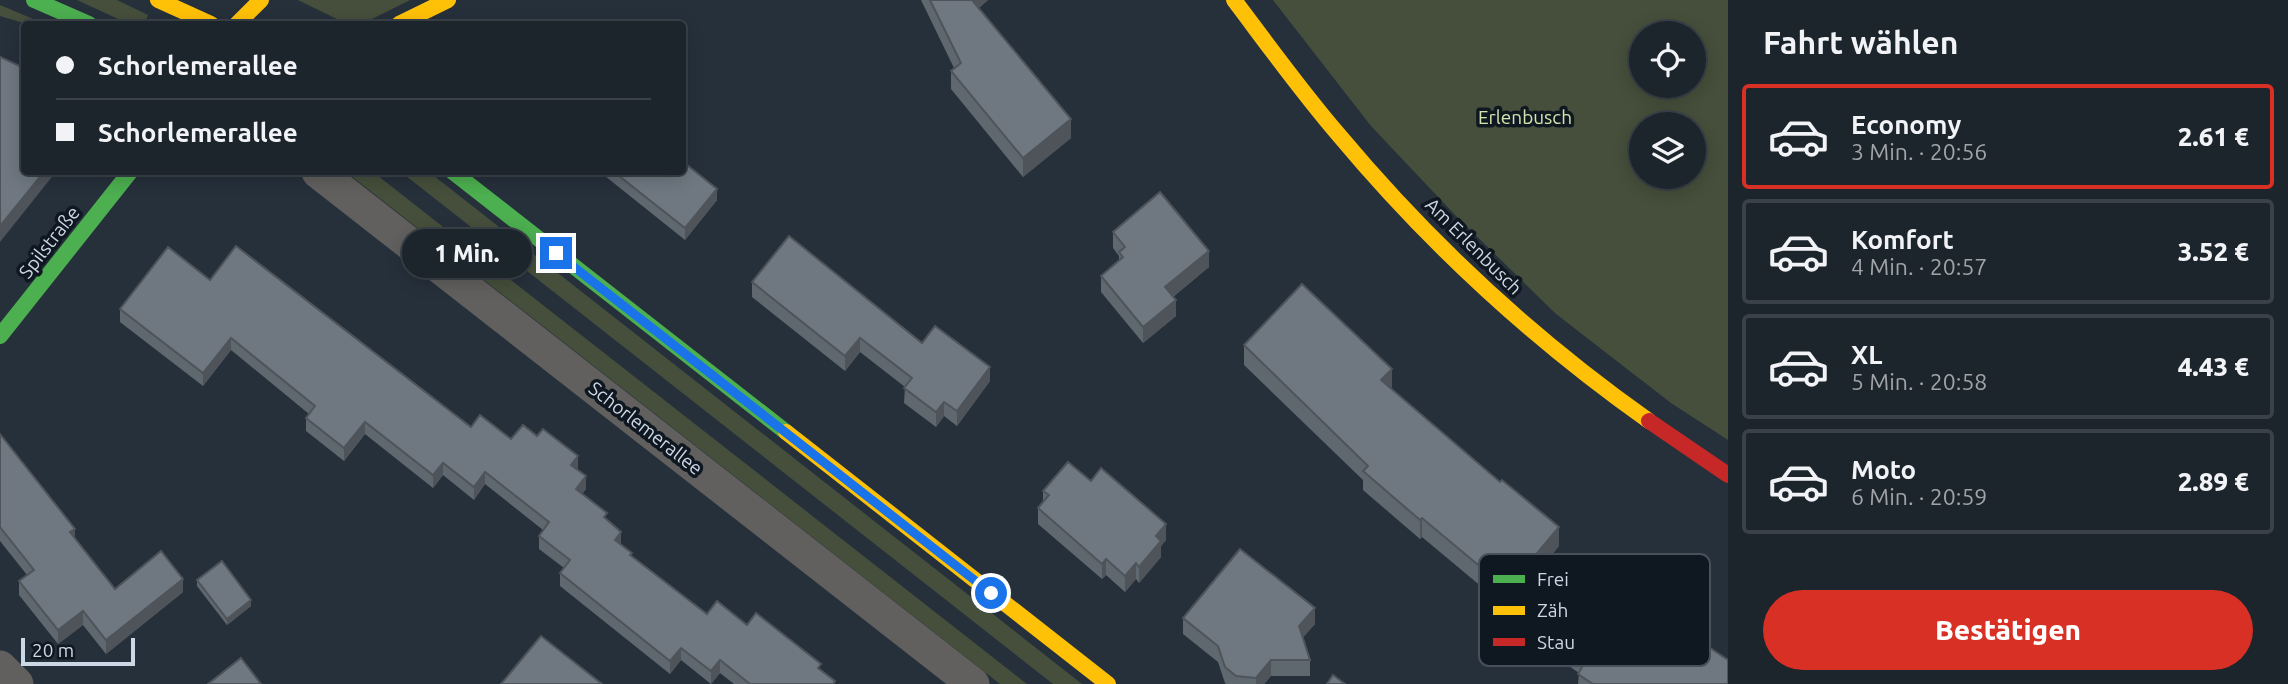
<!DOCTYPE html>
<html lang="de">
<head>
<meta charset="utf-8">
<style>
	:root { --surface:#1c242c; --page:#293038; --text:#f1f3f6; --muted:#a0a4a9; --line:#3a4148; --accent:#d93025 }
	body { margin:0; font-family:Ubuntu,sans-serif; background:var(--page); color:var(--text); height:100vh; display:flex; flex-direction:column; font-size:26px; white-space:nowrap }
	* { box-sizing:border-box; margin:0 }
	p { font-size:23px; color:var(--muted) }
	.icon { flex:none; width:38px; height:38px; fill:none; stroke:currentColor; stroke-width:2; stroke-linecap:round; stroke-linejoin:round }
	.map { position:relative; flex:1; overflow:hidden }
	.sheet { display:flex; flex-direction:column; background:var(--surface); width:560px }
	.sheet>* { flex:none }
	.guide { position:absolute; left:21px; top:21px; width:665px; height:154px; border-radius:7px; box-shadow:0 4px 18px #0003,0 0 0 2px var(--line); display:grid; align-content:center; height:154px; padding:0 35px; background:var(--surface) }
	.tools { position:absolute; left:1629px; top:21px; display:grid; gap:14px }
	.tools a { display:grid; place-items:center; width:77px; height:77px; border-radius:50%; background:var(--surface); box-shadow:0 4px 18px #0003,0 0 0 2px var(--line); font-size:35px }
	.scale { position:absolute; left:21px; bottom:18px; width:114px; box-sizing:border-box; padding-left:7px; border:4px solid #cdd8e6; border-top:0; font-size:19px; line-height:24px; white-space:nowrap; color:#cdd8e6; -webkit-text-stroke:5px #0f1720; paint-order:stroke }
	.end { position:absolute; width:32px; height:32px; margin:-16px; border:9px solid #1a73e8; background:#fff; box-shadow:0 0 0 4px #fff }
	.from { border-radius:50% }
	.bubble { position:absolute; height:49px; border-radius:24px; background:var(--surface); box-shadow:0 4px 18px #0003,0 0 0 2px var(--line); font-size:23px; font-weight:800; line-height:49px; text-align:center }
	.guide b { display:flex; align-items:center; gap:24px; height:66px; font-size:26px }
	.guide b+b { border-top:2px solid var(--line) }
	.guide i { width:18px; height:18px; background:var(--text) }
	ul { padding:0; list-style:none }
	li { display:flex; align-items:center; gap:21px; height:105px; margin:0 14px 10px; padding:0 21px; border:4px solid var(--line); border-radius:7px }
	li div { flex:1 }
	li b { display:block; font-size:26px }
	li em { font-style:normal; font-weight:800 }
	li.current { border-color:var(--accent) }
	li>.icon { width:63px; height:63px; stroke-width:1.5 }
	h2 { padding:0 35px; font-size:32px; line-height:84px }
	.action { display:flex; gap:14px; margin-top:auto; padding:14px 35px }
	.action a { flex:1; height:80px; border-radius:42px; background:var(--accent); color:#fff; font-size:28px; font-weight:800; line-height:80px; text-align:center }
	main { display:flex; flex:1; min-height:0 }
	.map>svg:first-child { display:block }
</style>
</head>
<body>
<main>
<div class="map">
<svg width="1728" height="684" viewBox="0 0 1728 684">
	<rect width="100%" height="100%" fill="#26303b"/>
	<g fill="#464f3b" fill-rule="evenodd">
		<path d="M 77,0 L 117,0 L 148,15 L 144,24 L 129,24 Z"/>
		<path d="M 298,0 L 410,0 L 362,24 L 347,24 Z"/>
		<path d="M 1273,0 L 1728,0 L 1728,440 L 1671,403 L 1556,314 L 1456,216 L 1371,126 ZM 1642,33 L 1694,33 L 1694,86 L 1642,86 ZM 1642,124 L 1694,124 L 1694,177 L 1642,177 Z"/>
		<path d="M 0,5 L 45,24 L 27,24 L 0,16 Z"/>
		<path d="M 346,172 L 373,172 L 1027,684 L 1000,684 Z"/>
		<path d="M 401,172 L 429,172 L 1082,684 L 1053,684 Z"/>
	</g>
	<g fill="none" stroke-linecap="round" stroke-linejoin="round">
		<g stroke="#61605e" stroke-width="33">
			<path d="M 318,172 L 973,684"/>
			<path d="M 0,667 L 17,684"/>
		</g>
		<g stroke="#4caf50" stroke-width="16">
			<path d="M 34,0 L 89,24"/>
			<path d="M 453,172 L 786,432"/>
			<path d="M 0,336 L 130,172"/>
		</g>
		<g stroke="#ffc107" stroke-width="16">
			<path d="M 158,0 L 211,24"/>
			<path d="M 1234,0 C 1268,45 1301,91 1338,134 C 1429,243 1533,339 1649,421"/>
			<path d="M 237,24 L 261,0"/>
			<path d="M 399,24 L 448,0"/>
			<path d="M 786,432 L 1108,684"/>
		</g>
		<path stroke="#c62828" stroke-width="16" d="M 1649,421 L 1728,475"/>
	</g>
	<g fill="#5f676f">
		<path d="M 921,0 L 988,0 L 979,8 L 1071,138 L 1023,177 L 951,89 L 951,71 L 954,68 Z"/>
		<path d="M 600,172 L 682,172 L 717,200 L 685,240 Z"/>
		<path d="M 1113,232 L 1209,267 L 1173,297 L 1176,316 L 1143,343 L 1101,292 L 1101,276 L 1119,261 L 1119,256 L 1113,248 Z"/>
		<path d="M 210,280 L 471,427 L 511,439 L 578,468 L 577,469 L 586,489 L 582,494 L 607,520 L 621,545 L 632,556 L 707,614 L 747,625 L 821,671 L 835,684 L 734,684 L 720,673 L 711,684 L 681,660 L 670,674 L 560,586 L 560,573 L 564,568 L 539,549 L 539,536 L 543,530 L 485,484 L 474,500 L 443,475 L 433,488 L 365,434 L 344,461 L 306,431 L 306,418 L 309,414 L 231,350 L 203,386 L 120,322 L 120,309 Z"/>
		<path d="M 752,282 L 922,343 L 990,381 L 957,426 L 944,416 L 936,427 L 904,403 L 905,387 L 860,352 L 845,371 L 752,297 Z"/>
		<path d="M 1244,345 L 1391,389 L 1559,546 L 1507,608 L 1422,537 L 1420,539 L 1363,490 L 1363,480 L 1244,365 Z"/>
		<path d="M 0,434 L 75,539 L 115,589 L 183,592 L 106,654 L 83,625 L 58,644 L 19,595 L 19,581 L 27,575 L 0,541 Z"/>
		<path d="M 1091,481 L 1166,540 L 1161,546 L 1161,557 L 1139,583 L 1136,579 L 1125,592 L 1106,575 L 1102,579 L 1038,524 L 1038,508 L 1043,502 L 1043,491 Z"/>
		<path d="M 197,580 L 251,606 L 227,625 L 197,586 Z"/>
		<path d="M 1614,616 L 1666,650 L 1728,684 L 1578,684 L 1579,673 L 1546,650 L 1546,636 Z"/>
		<path d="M 1183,618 L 1315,624 L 1303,637 L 1310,660 L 1310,676 L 1271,676 L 1264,684 L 1226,684 L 1225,683 L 1218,662 L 1183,634 Z"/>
	</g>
	<g fill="#4e545a">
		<path d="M 969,0 L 988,0 L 969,15 Z"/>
		<path d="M 1071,119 L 1071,138 L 1023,177 L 1023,158 Z"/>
		<path d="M 44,172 L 55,172 L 55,173 L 0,242 L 0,226 Z"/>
		<path d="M 717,189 L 717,200 L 685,240 L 685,228 Z"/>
		<path d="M 1209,251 L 1209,267 L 1165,303 L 1165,287 Z"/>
		<path d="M 1176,300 L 1176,316 L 1143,343 L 1143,327 Z"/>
		<path d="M 231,338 L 231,350 L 203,386 L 203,373 Z"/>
		<path d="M 860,338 L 860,352 L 845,371 L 845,356 Z"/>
		<path d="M 990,367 L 990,381 L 957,426 L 957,411 Z"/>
		<path d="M 1392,369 L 1392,388 L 1381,380 Z"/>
		<path d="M 944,402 L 944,416 L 936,427 L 936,412 Z"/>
		<path d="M 365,422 L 365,434 L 344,461 L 344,448 Z"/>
		<path d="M 578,456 L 578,468 L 571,477 L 571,465 Z"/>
		<path d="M 443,463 L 443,475 L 433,488 L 433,475 Z"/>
		<path d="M 485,472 L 485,484 L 474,500 L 474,487 Z"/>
		<path d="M 586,476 L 586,489 L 576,501 L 576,489 Z"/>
		<path d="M 1422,518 L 1422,537 L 1420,539 L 1420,520 Z"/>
		<path d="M 1166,524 L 1166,540 L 1161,546 L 1161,557 L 1139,583 L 1139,567 L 1156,536 Z"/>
		<path d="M 1559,527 L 1559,546 L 1507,608 L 1507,589 Z"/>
		<path d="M 75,529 L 75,542 L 70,532 Z"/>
		<path d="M 621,532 L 621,544 L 615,540 Z"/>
		<path d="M 1106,559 L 1106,575 L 1102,579 L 1102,564 Z"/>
		<path d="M 1136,563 L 1136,579 L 1125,592 L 1125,576 Z"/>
		<path d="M 183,579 L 183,592 L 106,654 L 106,640 Z"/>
		<path d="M 251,600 L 251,606 L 227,625 L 227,619 Z"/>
		<path d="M 1614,603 L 1614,618 L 1608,612 Z"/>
		<path d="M 1315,608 L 1315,624 L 1299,642 L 1299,626 Z"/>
		<path d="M 83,611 L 83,625 L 58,644 L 58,630 Z"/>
		<path d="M 681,648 L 681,660 L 670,674 L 670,661 Z"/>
		<path d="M 720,660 L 720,673 L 711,684 L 711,671 Z"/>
		<path d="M 1271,660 L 1271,676 L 1264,684 L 1256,684 L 1256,678 Z"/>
	</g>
	<g fill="#6f7881" stroke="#4e545a" stroke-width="2">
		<path d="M 930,0 L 972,0 L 1071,119 L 1023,158 L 951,71 L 961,63 Z"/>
		<path d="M 0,57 L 24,68 L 24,172 L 44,172 L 0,226 Z"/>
		<path d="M 682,161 L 717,189 L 685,228 L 614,172 L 682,172 Z"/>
		<path d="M 1160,192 L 1209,251 L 1165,287 L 1176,300 L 1143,327 L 1101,276 L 1123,257 L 1119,252 L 1125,247 L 1113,232 Z"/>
		<path d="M 789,236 L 922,343 L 935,326 L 990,367 L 957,411 L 944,402 L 936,412 L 904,388 L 912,378 L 860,338 L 845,356 L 752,282 Z"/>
		<path d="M 236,246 L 471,427 L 480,415 L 511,439 L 523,425 L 537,436 L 543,429 L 578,456 L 571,465 L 586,476 L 576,489 L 607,513 L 604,517 L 621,532 L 615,540 L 632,553 L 630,555 L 707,614 L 717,601 L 747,625 L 756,613 L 821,664 L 818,668 L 835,681 L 833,684 L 750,684 L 720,660 L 711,671 L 681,648 L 670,661 L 560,573 L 570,560 L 539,536 L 549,522 L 485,472 L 474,487 L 443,463 L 433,475 L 365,422 L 344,448 L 306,418 L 315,406 L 231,338 L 203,373 L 120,309 L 168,247 L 210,280 Z"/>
		<path d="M 1302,284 L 1392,369 L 1381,380 L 1500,482 L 1502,480 L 1559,527 L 1507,589 L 1422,518 L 1420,520 L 1363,471 L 1368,466 L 1244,345 Z"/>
		<path d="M 0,434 L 75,529 L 70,532 L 115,589 L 161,551 L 183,579 L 106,640 L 83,611 L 58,630 L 19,581 L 34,570 L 0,527 Z"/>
		<path d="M 1068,462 L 1091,481 L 1101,468 L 1166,524 L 1156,536 L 1161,541 L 1139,567 L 1136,563 L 1125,576 L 1106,559 L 1102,564 L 1038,508 L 1049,495 L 1043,491 Z"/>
		<path d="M 1240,549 L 1315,608 L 1299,626 L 1310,660 L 1271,660 L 1256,678 L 1236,676 L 1225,667 L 1218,646 L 1183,618 Z"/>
		<path d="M 222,561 L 251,600 L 227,619 L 197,580 Z"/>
		<path d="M 1581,582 L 1614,603 L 1608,612 L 1666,650 L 1680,628 L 1728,660 L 1728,684 L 1593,684 L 1578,674 L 1585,662 L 1546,636 Z"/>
		<path d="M 541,636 L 602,684 L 501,684 Z"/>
		<path d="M 241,658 L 261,684 L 208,684 Z"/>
		<path d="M 1333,675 L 1345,684 L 1327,684 Z"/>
	</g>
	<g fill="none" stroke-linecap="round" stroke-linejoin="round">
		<path stroke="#1a73e8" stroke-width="9" d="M 556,253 L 991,593"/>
	</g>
	<g text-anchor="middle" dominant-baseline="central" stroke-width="7" stroke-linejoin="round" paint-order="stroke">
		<g font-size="19" fill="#d1e5ac" stroke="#0f1720">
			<text x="1525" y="117">Erlenbusch</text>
		</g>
		<g font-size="19" fill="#cdd8e6" stroke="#0f1720">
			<text transform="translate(49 242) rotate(-52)">Spilstraße</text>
			<text transform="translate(1474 246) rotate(45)">Am Erlenbusch</text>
			<text transform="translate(646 428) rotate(38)">Schorlemerallee</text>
		</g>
	</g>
	<rect x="1479" y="554" width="231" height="112" rx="10" fill="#0f1720" stroke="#48515b" stroke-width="2"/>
	<rect x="1493" y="575" width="32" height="8" fill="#4caf50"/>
	<rect x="1493" y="606" width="32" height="9" fill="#ffc107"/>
	<rect x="1493" y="638" width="32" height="8" fill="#c62828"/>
	<g font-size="19" fill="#cdd8e6">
		<text x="1537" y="586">Frei</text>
		<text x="1537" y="617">Zäh</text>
		<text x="1537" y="649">Stau</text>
	</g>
</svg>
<div class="tools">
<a><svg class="icon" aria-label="locate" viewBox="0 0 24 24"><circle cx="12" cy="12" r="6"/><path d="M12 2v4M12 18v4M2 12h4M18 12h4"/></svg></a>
<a><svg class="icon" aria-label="layers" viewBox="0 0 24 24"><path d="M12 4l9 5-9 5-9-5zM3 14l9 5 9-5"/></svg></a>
</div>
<div class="scale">20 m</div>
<i class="end from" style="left:991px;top:593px"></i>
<i class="end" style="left:556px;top:253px"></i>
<div class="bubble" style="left:402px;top:229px;width:130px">1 Min.</div>
<div class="guide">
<b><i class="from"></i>Schorlemerallee</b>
<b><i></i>Schorlemerallee</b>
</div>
</div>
<section class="sheet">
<h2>Fahrt wählen</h2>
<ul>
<li class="current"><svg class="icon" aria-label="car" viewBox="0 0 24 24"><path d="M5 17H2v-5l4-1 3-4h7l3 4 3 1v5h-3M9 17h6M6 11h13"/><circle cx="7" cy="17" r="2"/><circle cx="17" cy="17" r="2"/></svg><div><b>Economy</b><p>3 Min. · 20:56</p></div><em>2.61 €</em></li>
<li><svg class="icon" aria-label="car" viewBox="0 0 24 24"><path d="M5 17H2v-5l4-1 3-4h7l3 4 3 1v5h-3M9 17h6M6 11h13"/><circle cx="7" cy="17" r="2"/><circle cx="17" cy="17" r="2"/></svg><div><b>Komfort</b><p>4 Min. · 20:57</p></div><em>3.52 €</em></li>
<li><svg class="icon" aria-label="car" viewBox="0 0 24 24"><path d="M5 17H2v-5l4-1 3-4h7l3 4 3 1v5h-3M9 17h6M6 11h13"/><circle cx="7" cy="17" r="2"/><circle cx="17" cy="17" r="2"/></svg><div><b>XL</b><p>5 Min. · 20:58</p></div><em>4.43 €</em></li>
<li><svg class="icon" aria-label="car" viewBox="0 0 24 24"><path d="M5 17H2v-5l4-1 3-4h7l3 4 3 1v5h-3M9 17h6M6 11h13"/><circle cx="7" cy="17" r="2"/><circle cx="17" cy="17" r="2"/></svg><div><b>Moto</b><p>6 Min. · 20:59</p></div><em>2.89 €</em></li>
</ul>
<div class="action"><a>Bestätigen</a></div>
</section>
</main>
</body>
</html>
